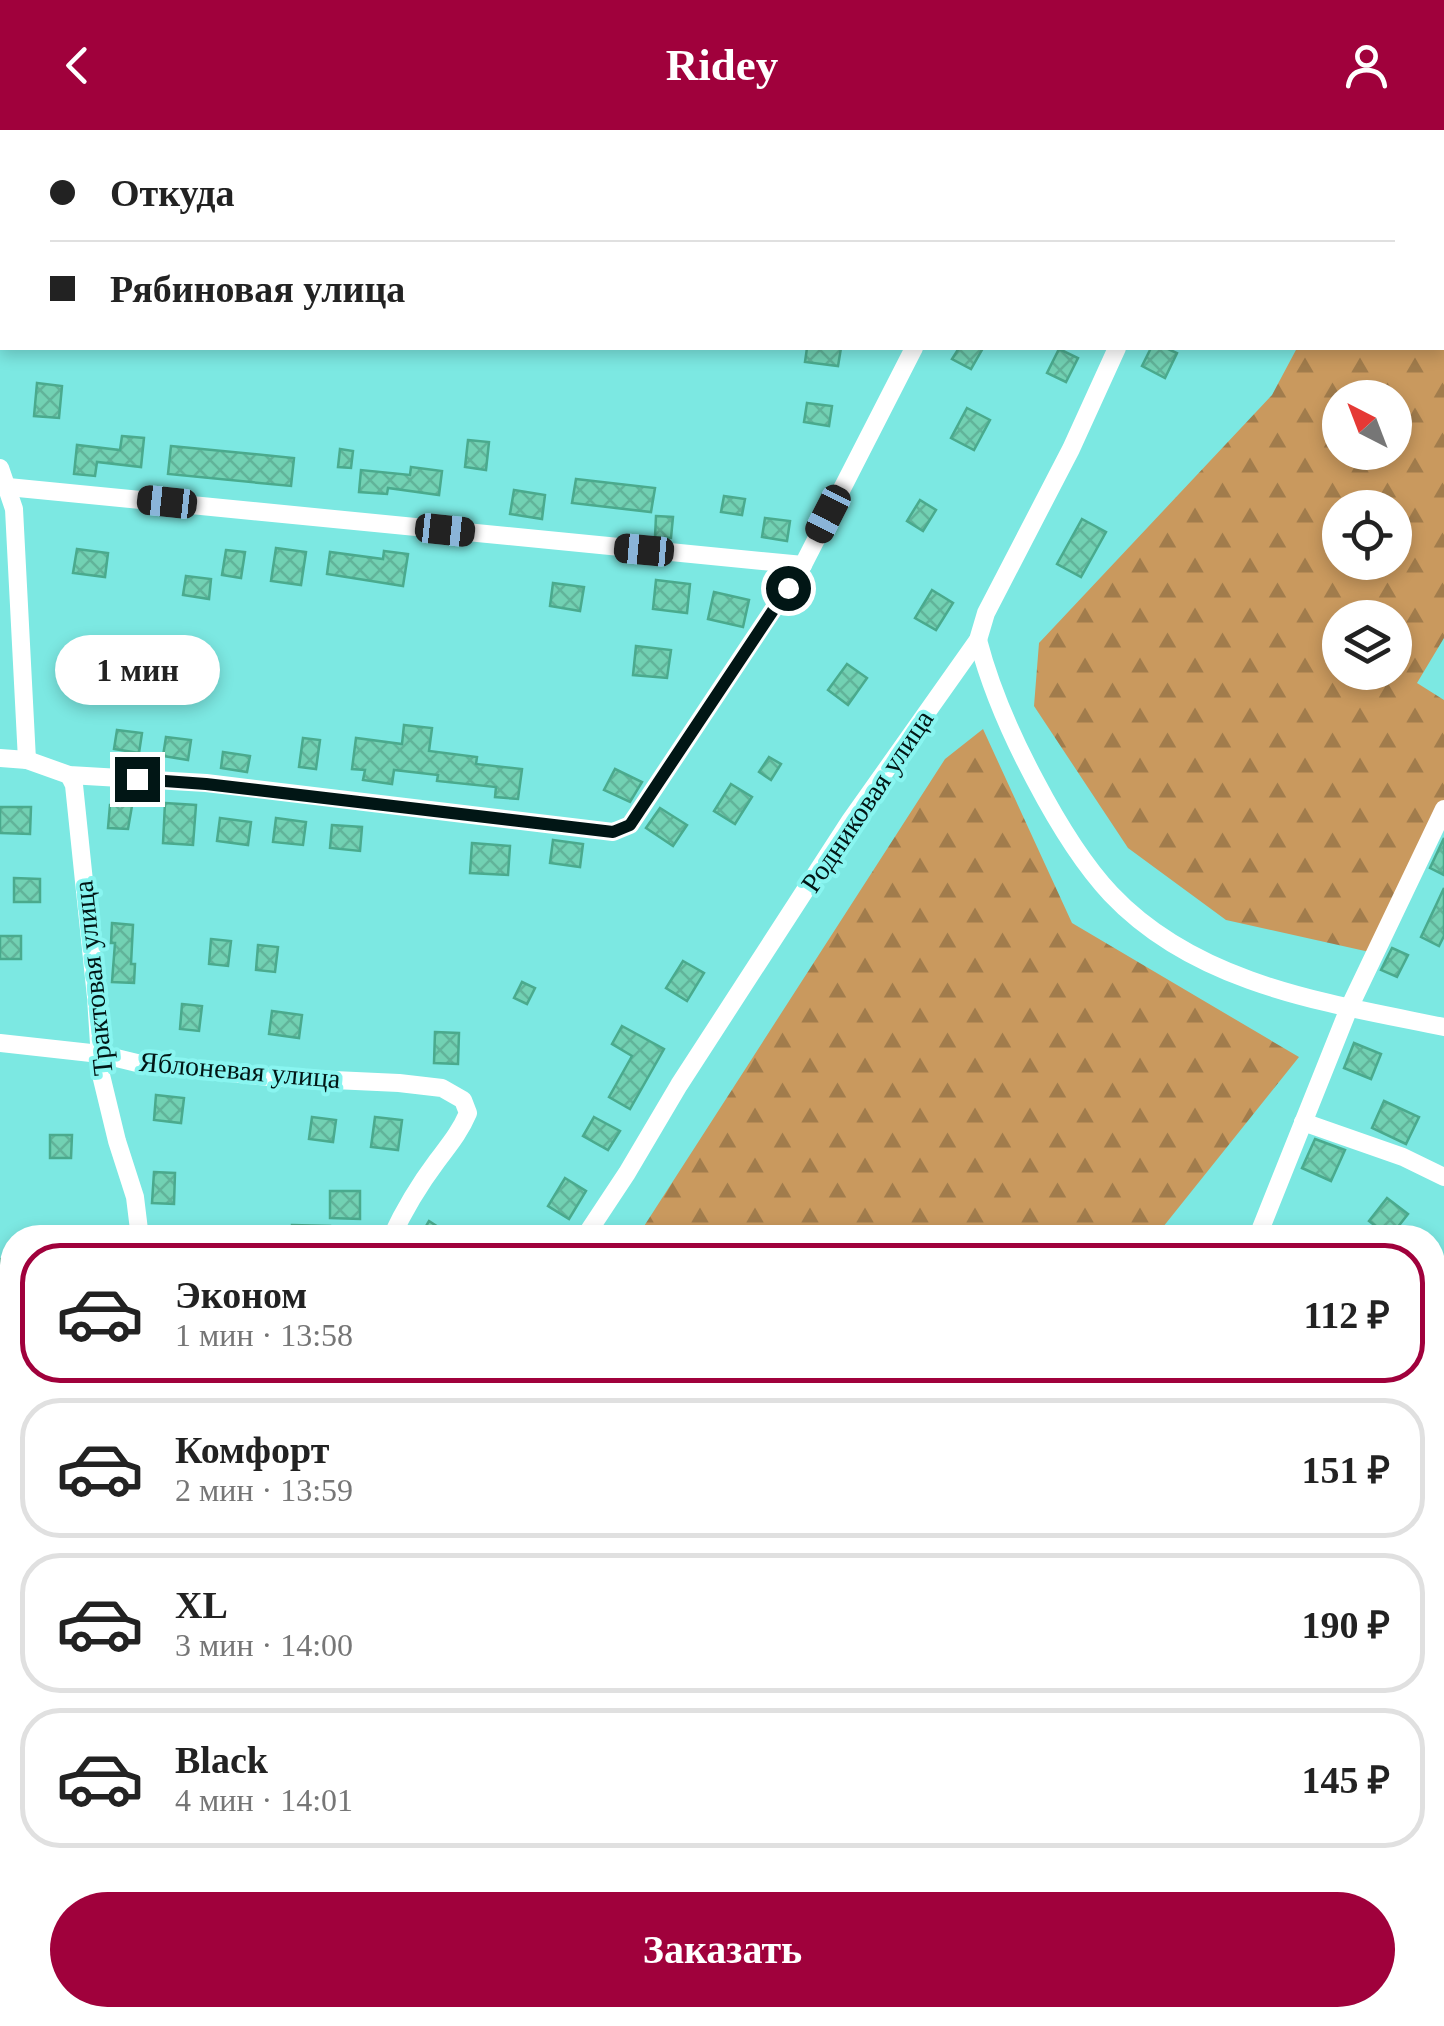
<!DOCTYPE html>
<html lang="ru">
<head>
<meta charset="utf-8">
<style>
	:root { --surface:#fff; --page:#f2f2f2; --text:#222; --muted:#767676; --line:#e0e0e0; --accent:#a0013c }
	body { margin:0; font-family:"Times New Roman",serif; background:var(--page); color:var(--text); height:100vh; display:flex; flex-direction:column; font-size:38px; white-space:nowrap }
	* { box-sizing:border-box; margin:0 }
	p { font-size:32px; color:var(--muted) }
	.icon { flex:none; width:55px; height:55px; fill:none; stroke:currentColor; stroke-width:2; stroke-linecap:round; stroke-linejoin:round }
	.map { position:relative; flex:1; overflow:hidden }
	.drawer { position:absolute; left:0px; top:1095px; width:1445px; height:802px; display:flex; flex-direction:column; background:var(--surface); border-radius:40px 40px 0 0; box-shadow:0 5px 15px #0003 }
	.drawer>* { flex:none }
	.hud { position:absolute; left:0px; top:0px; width:1445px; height:220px; box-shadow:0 5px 15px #0003; display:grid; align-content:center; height:220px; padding:0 50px; background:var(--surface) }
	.needle { width:65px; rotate:318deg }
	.tools { position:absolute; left:1322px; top:250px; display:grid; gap:20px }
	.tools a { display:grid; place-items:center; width:90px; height:90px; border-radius:50%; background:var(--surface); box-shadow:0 5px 15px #0003; font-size:50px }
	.end { position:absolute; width:45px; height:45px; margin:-22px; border:12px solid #011615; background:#fff; box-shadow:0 0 0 5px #fff }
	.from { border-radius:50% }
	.bubble { position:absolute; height:70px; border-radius:35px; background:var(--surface); box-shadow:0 5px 15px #0003; font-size:32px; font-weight:600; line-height:70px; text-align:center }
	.car { position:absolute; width:30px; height:60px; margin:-30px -15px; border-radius:12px; box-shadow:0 0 8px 2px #0007; background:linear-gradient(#222 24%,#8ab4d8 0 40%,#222 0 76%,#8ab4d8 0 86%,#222 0) }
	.hud b { display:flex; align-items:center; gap:35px; height:95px; font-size:38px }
	.hud b+b { border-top:2px solid var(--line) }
	.hud i { width:25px; height:25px; background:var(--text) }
	ul { padding:18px 0 0; list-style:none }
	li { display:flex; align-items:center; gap:30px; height:140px; margin:0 20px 15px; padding:0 30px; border:5px solid var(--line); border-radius:40px }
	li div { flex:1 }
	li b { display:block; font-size:38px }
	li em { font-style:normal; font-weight:600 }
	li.current { border-color:var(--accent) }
	li>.icon { width:90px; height:90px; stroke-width:1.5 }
	.action { display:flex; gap:20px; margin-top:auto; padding:20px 50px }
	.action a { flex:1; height:115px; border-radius:60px; background:var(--accent); color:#fff; font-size:40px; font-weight:600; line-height:115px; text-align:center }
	header { display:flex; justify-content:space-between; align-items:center; height:130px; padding:0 50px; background:var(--accent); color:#fff; font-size:45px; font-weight:600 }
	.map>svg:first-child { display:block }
</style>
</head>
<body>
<header><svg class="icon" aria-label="back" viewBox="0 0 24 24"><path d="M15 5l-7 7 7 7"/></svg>Ridey<svg class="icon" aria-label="person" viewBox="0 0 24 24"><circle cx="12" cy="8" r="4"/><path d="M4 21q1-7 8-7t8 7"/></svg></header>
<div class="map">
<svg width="1444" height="1896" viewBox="0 0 1444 1896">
	<defs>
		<pattern id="forest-firs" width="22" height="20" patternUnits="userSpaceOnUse" patternTransform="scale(2.5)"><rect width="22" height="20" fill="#c9995e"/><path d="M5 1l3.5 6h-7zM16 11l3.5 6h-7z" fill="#a17c4c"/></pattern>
		<pattern id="building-cross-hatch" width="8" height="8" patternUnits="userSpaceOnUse" patternTransform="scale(2.5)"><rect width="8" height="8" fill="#72d1b3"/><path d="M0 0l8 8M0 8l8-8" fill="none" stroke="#61b399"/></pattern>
	</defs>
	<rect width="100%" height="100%" fill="#7ce8e2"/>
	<g fill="url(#forest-firs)" fill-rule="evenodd">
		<path d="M 1413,0 L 1444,0 L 1444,508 L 1417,553 L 1444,570 L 1444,683 L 1383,825 L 1226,790 L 1128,718 L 1034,576 L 1039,513 L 1272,265 L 1297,218 L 1442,218 L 1442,2 L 1412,2 ZM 1340,268 L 1395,268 L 1395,322 L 1340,322 ZM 1340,378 L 1395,378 L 1395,432 L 1340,432 ZM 1340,488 L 1395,488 L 1395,542 L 1340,542 Z"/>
		<path d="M 983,599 L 1072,793 L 1299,927 L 1155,1107 L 637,1107 L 945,629 Z"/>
		<path d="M 0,1360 L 12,1363 L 12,1885 L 492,1885 L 488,1896 L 0,1896 Z"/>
	</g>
	<g fill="url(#building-cross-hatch)" stroke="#4aaa8d" stroke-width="2.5">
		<path d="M 807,218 L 841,218 L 838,236 L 805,232 Z"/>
		<path d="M 959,218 L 983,218 L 971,239 L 952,229 Z"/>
		<path d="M 1151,218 L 1166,218 L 1177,223 L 1165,248 L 1142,236 Z"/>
		<path d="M 1059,219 L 1078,228 L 1066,252 L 1047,243 Z"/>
		<path d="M 37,253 L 62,256 L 59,288 L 34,286 Z"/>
		<path d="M 807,273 L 832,276 L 829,296 L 804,292 Z"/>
		<path d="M 967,278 L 990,290 L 974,320 L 951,308 Z"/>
		<path d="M 122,306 L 144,308 L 141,337 L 97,332 L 95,346 L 74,344 L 77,315 L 120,320 Z"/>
		<path d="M 468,310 L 489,312 L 486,340 L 465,337 Z"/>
		<path d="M 171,316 L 294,328 L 291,356 L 168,344 Z"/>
		<path d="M 340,319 L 353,321 L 351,338 L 338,337 Z"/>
		<path d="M 411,337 L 442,341 L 439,365 L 388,358 L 387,364 L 359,362 L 361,340 L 410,345 Z"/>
		<path d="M 576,349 L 655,358 L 651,382 L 572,373 Z"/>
		<path d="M 514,360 L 545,365 L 542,389 L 510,384 Z"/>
		<path d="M 724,366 L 745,369 L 742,385 L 721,382 Z"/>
		<path d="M 920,370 L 936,380 L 923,401 L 907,391 Z"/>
		<path d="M 656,386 L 673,387 L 671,408 L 655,407 Z"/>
		<path d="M 765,388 L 790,391 L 787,411 L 762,407 Z"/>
		<path d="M 1082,389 L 1106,402 L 1081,447 L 1057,434 Z"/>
		<path d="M 276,418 L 306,422 L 301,455 L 271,451 Z"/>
		<path d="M 77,419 L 108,423 L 105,447 L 73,443 Z"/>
		<path d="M 226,420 L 245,422 L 241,448 L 222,445 Z"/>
		<path d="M 384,421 L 408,424 L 403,456 L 327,444 L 330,422 L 383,429 Z"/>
		<path d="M 186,446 L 211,449 L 209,469 L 183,465 Z"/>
		<path d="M 656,450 L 690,454 L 687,483 L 653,479 Z"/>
		<path d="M 553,453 L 584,457 L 580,481 L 550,476 Z"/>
		<path d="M 932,460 L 953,473 L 936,500 L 915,488 Z"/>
		<path d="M 714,462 L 749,470 L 743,497 L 708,489 Z"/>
		<path d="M 636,516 L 671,520 L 667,548 L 633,545 Z"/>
		<path d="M 847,534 L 867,548 L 848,575 L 828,560 Z"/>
		<path d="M 404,595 L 432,598 L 429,621 L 477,627 L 476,634 L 522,639 L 518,669 L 495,667 L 496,657 L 437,651 L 438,645 L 394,640 L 392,654 L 363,650 L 365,640 L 352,639 L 356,608 L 402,614 Z"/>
		<path d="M 117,600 L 142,603 L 139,623 L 114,619 Z"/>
		<path d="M 166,607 L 191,610 L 188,630 L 163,626 Z"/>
		<path d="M 303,608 L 320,610 L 316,639 L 299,637 Z"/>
		<path d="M 223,622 L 250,626 L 247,642 L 221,638 Z"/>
		<path d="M 769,627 L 781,634 L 771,650 L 759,642 Z"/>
		<path d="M 615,639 L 642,652 L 630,672 L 604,660 Z"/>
		<path d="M 731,654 L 752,667 L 735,694 L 714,681 Z"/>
		<path d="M 165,673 L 196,675 L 193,715 L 163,713 Z"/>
		<path d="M 110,675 L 132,676 L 128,699 L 108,698 Z"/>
		<path d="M 0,677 L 31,677 L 30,704 L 0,703 Z"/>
		<path d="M 660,678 L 687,695 L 673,716 L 646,698 Z"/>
		<path d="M 220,688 L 251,692 L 248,715 L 217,711 Z"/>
		<path d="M 276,688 L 306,692 L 303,715 L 273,712 Z"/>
		<path d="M 332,695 L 362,697 L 360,721 L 330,718 Z"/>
		<path d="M 1444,708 L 1444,745 L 1430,738 Z"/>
		<path d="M 553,710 L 583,714 L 580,737 L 550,733 Z"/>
		<path d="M 472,713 L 510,716 L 508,745 L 470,743 Z"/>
		<path d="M 14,748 L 40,749 L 40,772 L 14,772 Z"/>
		<path d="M 1444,758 L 1444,806 L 1439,816 L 1421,807 Z"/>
		<path d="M 112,793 L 133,795 L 131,834 L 135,834 L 134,853 L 112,852 L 115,813 L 111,813 Z"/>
		<rect x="0" y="806" width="21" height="23"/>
		<path d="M 211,809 L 231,811 L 228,836 L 209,834 Z"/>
		<path d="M 258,815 L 278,817 L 275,842 L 256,840 Z"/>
		<path d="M 1392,818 L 1408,825 L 1397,847 L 1381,840 Z"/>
		<path d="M 683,831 L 704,843 L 687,871 L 666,858 Z"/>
		<path d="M 522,852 L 535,858 L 527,874 L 514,868 Z"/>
		<path d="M 182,874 L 202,876 L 199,901 L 180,899 Z"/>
		<path d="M 272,881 L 302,885 L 299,908 L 269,904 Z"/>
		<path d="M 622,896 L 664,919 L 630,979 L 609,967 L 632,926 L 612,914 Z"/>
		<path d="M 435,902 L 459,903 L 458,934 L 434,933 Z"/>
		<path d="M 1354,913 L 1381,924 L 1371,949 L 1344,938 Z"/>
		<path d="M 156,965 L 184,968 L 181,993 L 154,990 Z"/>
		<path d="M 1384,971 L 1419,987 L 1406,1014 L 1372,998 Z"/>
		<path d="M 312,987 L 336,990 L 333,1012 L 309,1009 Z"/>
		<path d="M 375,987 L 402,990 L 398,1020 L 371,1017 Z"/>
		<path d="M 594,987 L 620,1001 L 608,1020 L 583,1006 Z"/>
		<path d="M 50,1005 L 72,1005 L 71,1028 L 50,1028 Z"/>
		<path d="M 1315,1009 L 1345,1020 L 1331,1051 L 1302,1038 Z"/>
		<path d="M 154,1042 L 175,1043 L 174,1074 L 152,1073 Z"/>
		<path d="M 565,1048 L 586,1061 L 569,1089 L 548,1076 Z"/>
		<path d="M 330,1061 L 360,1061 L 360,1089 L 330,1088 Z"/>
		<path d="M 1387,1068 L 1408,1084 L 1390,1107 L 1369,1091 Z"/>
		<path d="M 429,1091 L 455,1108 L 419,1108 Z"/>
		<path d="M 292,1095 L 330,1096 L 330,1108 L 292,1108 Z"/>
		<path d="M 0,1129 L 12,1130 L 12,1156 L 0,1155 Z"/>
		<path d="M 0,1197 L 12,1199 L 12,1218 L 0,1216 Z"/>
	</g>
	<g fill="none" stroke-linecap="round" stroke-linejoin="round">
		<g stroke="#fff" stroke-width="18">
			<path d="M 865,0 L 890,2"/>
			<path d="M 96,2 L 97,0"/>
			<path d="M 1028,2 L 1029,0"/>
			<path d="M 1216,2 L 1217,0"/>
			<path d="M 0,72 L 2,72"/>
			<path d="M 0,338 L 14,379 L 27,630"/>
			<path d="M 8,357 L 803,435"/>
			<path d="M 978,510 C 991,560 1011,605 1035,650 C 1056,690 1080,731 1111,764 C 1197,855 1327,873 1444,897"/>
			<path d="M 0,628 L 27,630 L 69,645 L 206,653 L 613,702 L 630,695 L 803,435 L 914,218"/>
			<path d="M 69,645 L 74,655 L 96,867 L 101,945 L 117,1011 L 135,1067 L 140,1108"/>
			<path d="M 0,913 L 100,924 L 137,933 L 269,947 L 399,953 L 442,958 L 463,970 L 468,983 C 460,1002 449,1015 437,1031 C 419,1055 404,1080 391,1108"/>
			<path d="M 1303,992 L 1403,1027 L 1444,1047"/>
			<path d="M 584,1108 L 627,1043 L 679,955 L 850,691 L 978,510 L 986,483 L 1071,319 L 1117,218"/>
			<path d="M 1257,1108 L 1349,878 L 1444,679"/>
			<path d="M 0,1171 L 12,1173"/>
			<path d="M 0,1326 L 12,1329"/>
			<path d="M 1432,1359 L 1444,1367"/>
			<path d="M 1432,1561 L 1444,1547"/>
			<path d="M 780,1885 L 794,1896"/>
			<path d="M 1175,1896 L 1184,1885"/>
		</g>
	</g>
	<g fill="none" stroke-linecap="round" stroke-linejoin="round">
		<path stroke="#011615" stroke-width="12" d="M 137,649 L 206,654 L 613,702 L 630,695 L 788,458"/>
	</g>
	<g text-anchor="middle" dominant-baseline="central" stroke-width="8" stroke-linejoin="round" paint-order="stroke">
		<g font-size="28" fill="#011615" stroke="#89f5f0">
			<text transform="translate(867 671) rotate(-56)">Родниковая улица</text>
			<text transform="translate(93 848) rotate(-96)">Трактовая улица</text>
			<text transform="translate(240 940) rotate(5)">Яблоневая улица</text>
		</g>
	</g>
</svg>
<div class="tools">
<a><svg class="needle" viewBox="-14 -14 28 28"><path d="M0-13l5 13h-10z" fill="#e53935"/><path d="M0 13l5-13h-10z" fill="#767676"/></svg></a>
<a><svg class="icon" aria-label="locate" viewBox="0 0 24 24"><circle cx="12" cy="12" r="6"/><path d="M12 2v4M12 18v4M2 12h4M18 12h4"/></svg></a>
<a><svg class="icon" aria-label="layers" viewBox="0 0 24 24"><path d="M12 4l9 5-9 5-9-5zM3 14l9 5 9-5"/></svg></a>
</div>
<i class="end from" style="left:788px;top:458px"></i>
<i class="end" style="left:137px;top:649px"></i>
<div class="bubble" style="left:55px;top:505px;width:165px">1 мин</div>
<i class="car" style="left:167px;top:372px;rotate:276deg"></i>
<i class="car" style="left:828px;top:384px;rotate:207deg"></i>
<i class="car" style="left:445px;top:400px;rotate:96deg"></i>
<i class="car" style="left:644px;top:420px;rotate:275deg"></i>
<div class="hud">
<b><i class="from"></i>Откуда</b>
<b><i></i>Рябиновая улица</b>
</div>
<section class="drawer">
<ul>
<li class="current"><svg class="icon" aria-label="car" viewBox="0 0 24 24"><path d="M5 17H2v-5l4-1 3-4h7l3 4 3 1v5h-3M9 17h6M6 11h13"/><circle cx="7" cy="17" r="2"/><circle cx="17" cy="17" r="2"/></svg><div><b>Эконом</b><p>1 мин · 13:58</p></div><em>112 ₽</em></li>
<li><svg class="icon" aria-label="car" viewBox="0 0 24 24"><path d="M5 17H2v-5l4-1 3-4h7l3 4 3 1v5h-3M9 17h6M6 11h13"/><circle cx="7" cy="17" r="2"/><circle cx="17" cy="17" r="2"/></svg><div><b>Комфорт</b><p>2 мин · 13:59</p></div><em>151 ₽</em></li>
<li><svg class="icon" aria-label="car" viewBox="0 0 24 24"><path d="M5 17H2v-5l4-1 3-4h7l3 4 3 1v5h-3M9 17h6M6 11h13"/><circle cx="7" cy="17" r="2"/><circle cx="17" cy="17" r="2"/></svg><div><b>XL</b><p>3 мин · 14:00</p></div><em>190 ₽</em></li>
<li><svg class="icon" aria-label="car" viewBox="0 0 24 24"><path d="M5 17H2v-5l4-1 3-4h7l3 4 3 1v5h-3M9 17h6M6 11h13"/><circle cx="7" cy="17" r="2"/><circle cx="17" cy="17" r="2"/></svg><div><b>Black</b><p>4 мин · 14:01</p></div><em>145 ₽</em></li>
</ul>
<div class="action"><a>Заказать</a></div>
</section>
</div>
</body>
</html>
